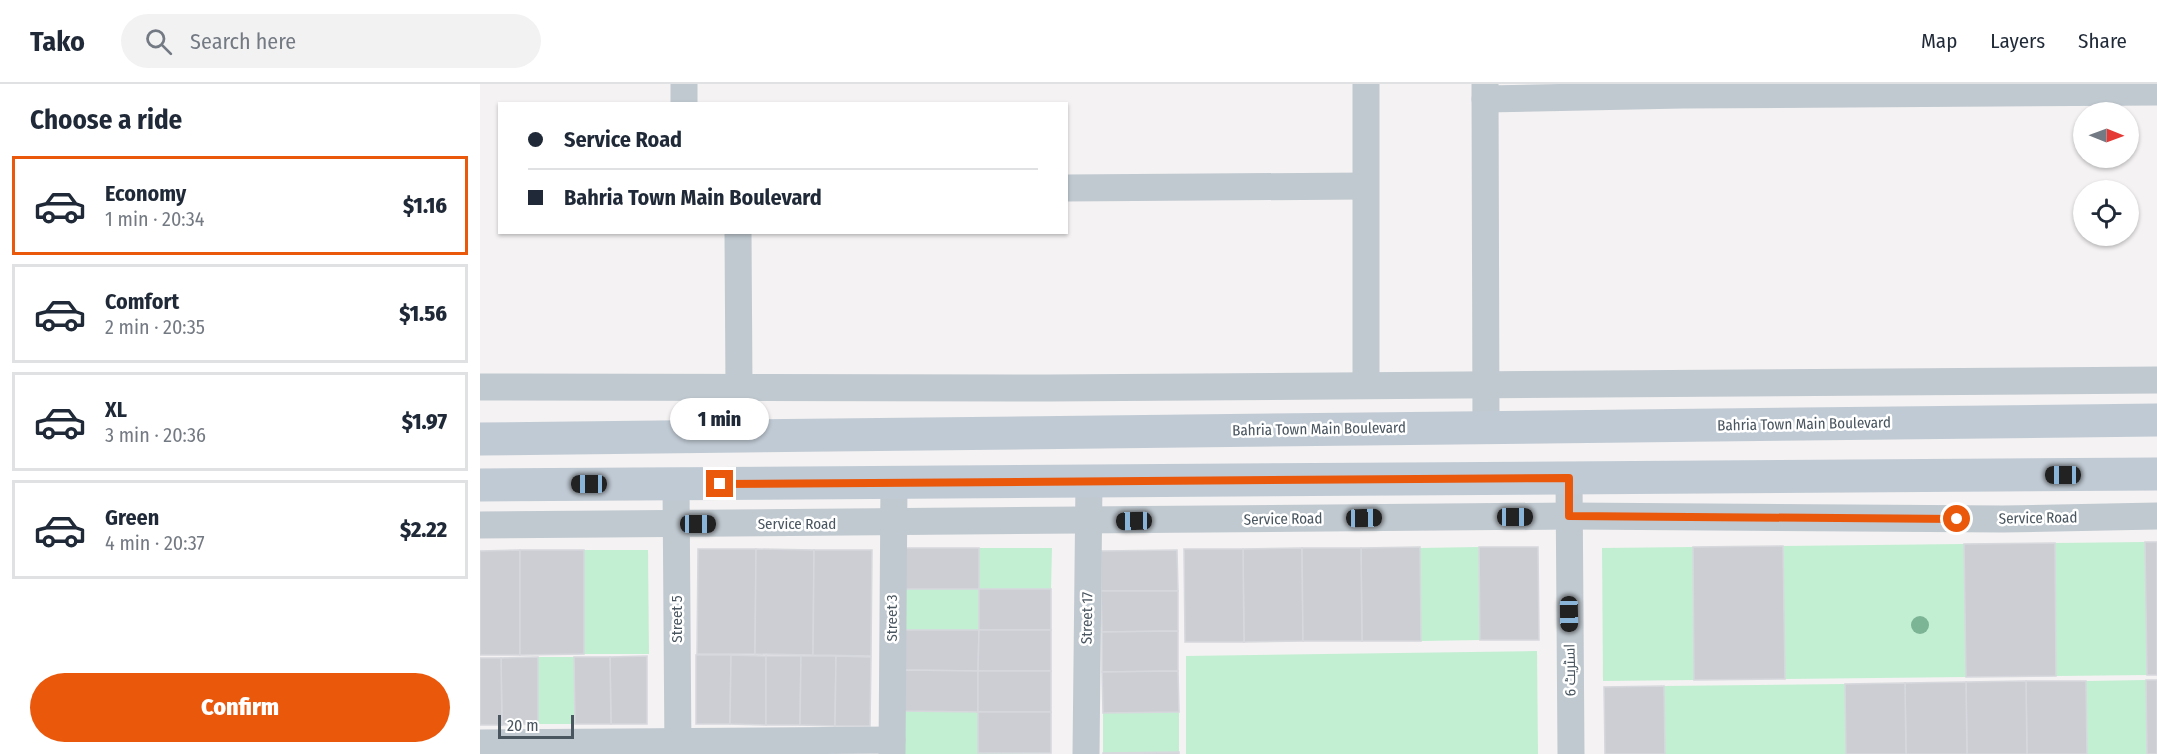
<!DOCTYPE html>
<html lang="en">
<head>
<meta charset="utf-8">
<style>
	:root { --surface:#fff; --page:#f2f2f3; --text:#1f2937; --muted:#747a83; --line:#e0e1e3; --accent:#ea580c }
	body { margin:0; font-family:"Fira Sans Condensed",Cairo,sans-serif; background:var(--page); color:var(--text); height:100vh; display:flex; flex-direction:column; font-size:22px; white-space:nowrap }
	* { box-sizing:border-box; margin:0 }
	p { font-size:20px; color:var(--muted) }
	.icon { flex:none; width:33px; height:33px; fill:none; stroke:currentColor; stroke-width:2; stroke-linecap:round; stroke-linejoin:round }
	.map { position:relative; flex:1; overflow:hidden }
	.panel { display:flex; flex-direction:column; background:var(--surface); width:480px }
	.panel>* { flex:none }
	.top-card { position:absolute; left:18px; top:18px; width:570px; height:132px; border-radius:0px; box-shadow:0 2px 4px #0004; display:grid; align-content:center; height:132px; padding:0 30px; background:var(--surface) }
	.needle { width:39px; rotate:91deg }
	.controls { position:absolute; left:1593px; top:18px; display:grid; gap:12px }
	.controls a { display:grid; place-items:center; width:66px; height:66px; border-radius:50%; background:var(--surface); box-shadow:0 2px 4px #0004; font-size:30px }
	.scale { position:absolute; left:18px; bottom:15px; width:76px; box-sizing:border-box; padding-left:6px; border:3px solid #49555f; border-top:0; font-size:16px; line-height:21px; white-space:nowrap; color:#49555f; -webkit-text-stroke:4px #fff; paint-order:stroke }
	.end { position:absolute; width:27px; height:27px; margin:-14px; border:8px solid #ea580c; background:#fff; box-shadow:0 0 0 3px #fff }
	.from { border-radius:50% }
	.bubble { position:absolute; height:42px; border-radius:21px; background:var(--surface); box-shadow:0 2px 4px #0004; font-size:20px; font-weight:800; line-height:42px; text-align:center }
	.car { position:absolute; width:18px; height:36px; margin:-18px -9px; border-radius:8px; box-shadow:0 0 4px 2px #0007; background:linear-gradient(#222 24%,#8ab4d8 0 40%,#222 0 76%,#8ab4d8 0 86%,#222 0) }
	.top-card b { display:flex; align-items:center; gap:21px; height:57px; font-size:22px }
	.top-card b+b { border-top:2px solid var(--line) }
	.top-card i { width:15px; height:15px; background:var(--text) }
	ul { padding:0; list-style:none }
	li { display:flex; align-items:center; gap:18px; height:99px; margin:0 12px 9px; padding:0 18px; border:3px solid var(--line); border-radius:0px }
	li div { flex:1 }
	li b { display:block; font-size:22px }
	li em { font-style:normal; font-weight:800 }
	li.on { border-color:var(--accent) }
	li>.icon { width:54px; height:54px; stroke-width:1.5 }
	h2 { padding:0 30px; font-size:27px; line-height:72px }
	.primary-button { display:flex; gap:12px; margin-top:auto; padding:12px 30px }
	.primary-button a { flex:1; height:69px; border-radius:36px; background:var(--accent); color:#fff; font-size:24px; font-weight:800; line-height:69px; text-align:center }
	header { display:flex; align-items:center; gap:36px; box-sizing:border-box; height:84px; padding:0 30px; background:var(--surface); border-bottom:2px solid var(--line) }
	header strong { font-size:28px }
	nav { display:flex; gap:33px; margin-inline-start:auto; font-size:21px }
	.search { width:420px; height:54px; background:var(--page); display:flex; align-items:center; gap:15px; box-sizing:border-box; padding:0 21px; border-radius:33px; color:var(--muted); font-size:22px }
	main { display:flex; flex:1; min-height:0 }
	.map>svg:first-child { display:block }
</style>
</head>
<body>
<header>
<strong>Tako</strong>
<div class="search"><svg class="icon" aria-label="search" viewBox="0 0 24 24"><circle cx="10" cy="10" r="6"/><path d="M15 15l6 6"/></svg>Search here</div>
<nav><a>Map</a><a>Layers</a><a>Share</a></nav>
</header>
<main>
<section class="panel">
<h2>Choose a ride</h2>
<ul>
<li class="on"><svg class="icon" aria-label="car" viewBox="0 0 24 24"><path d="M5 17H2v-5l4-1 3-4h7l3 4 3 1v5h-3M9 17h6M6 11h13"/><circle cx="7" cy="17" r="2"/><circle cx="17" cy="17" r="2"/></svg><div><b>Economy</b><p>1 min · 20:34</p></div><em>$1.16</em></li>
<li><svg class="icon" aria-label="car" viewBox="0 0 24 24"><path d="M5 17H2v-5l4-1 3-4h7l3 4 3 1v5h-3M9 17h6M6 11h13"/><circle cx="7" cy="17" r="2"/><circle cx="17" cy="17" r="2"/></svg><div><b>Comfort</b><p>2 min · 20:35</p></div><em>$1.56</em></li>
<li><svg class="icon" aria-label="car" viewBox="0 0 24 24"><path d="M5 17H2v-5l4-1 3-4h7l3 4 3 1v5h-3M9 17h6M6 11h13"/><circle cx="7" cy="17" r="2"/><circle cx="17" cy="17" r="2"/></svg><div><b>XL</b><p>3 min · 20:36</p></div><em>$1.97</em></li>
<li><svg class="icon" aria-label="car" viewBox="0 0 24 24"><path d="M5 17H2v-5l4-1 3-4h7l3 4 3 1v5h-3M9 17h6M6 11h13"/><circle cx="7" cy="17" r="2"/><circle cx="17" cy="17" r="2"/></svg><div><b>Green</b><p>4 min · 20:37</p></div><em>$2.22</em></li>
</ul>
<div class="primary-button"><a>Confirm</a></div>
</section>
<div class="map">
<svg width="1677" height="670" viewBox="0 0 1677 670">
	<rect width="100%" height="100%" fill="#f4f2f2"/>
	<g fill="#c2efd2">
		<path d="M 1665,458 L 1667,591 L 1576,592 L 1575,459 Z"/>
		<path d="M 1484,460 L 1486,593 L 1305,595 L 1303,462 Z"/>
		<path d="M 999,463 L 1000,556 L 941,557 L 940,464 Z"/>
		<path d="M 1213,463 L 1214,596 L 1123,597 L 1122,464 Z"/>
		<path d="M 499,464 L 572,464 L 571,505 L 499,505 L 499,546 L 425,546 L 425,505 L 499,505 Z"/>
		<path d="M 104,466 L 168,466 L 169,570 L 104,570 Z"/>
		<path d="M 1057,567 L 1058,670 L 706,670 L 706,572 Z"/>
		<path d="M 58,573 L 94,573 L 95,640 L 58,640 Z"/>
		<path d="M 1666,596 L 1667,670 L 1607,670 L 1606,597 Z"/>
		<path d="M 1365,600 L 1366,670 L 1185,670 L 1184,602 Z"/>
		<path d="M 424,627 L 498,628 L 498,669 L 571,670 L 424,670 Z"/>
		<path d="M 699,628 L 699,668 L 623,669 L 623,629 Z"/>
	</g>
	<g fill="#ccced4" stroke="#d6d8dd" stroke-width="1.5">
		<path d="M 1665,458 L 1677,458 L 1677,591 L 1667,591 Z"/>
		<path d="M 1575,459 L 1576,592 L 1486,593 L 1484,460 Z"/>
		<path d="M 1303,462 L 1305,595 L 1214,596 L 1213,463 Z"/>
		<path d="M 940,463 L 941,557 L 882,557 L 881,464 Z"/>
		<path d="M 999,463 L 1058,463 L 1059,556 L 1000,556 Z"/>
		<path d="M 426,464 L 499,464 L 499,505 L 425,505 Z"/>
		<path d="M 822,464 L 823,557 L 764,558 L 763,465 Z"/>
		<path d="M 822,464 L 881,464 L 882,557 L 823,557 Z"/>
		<path d="M 218,465 L 276,465 L 275,570 L 217,570 Z"/>
		<path d="M 276,465 L 334,466 L 333,571 L 275,570 Z"/>
		<path d="M 704,465 L 763,465 L 764,558 L 705,558 Z"/>
		<path d="M 40,466 L 40,571 L 0,571 L 0,467 Z"/>
		<path d="M 40,466 L 104,466 L 104,570 L 40,571 Z"/>
		<path d="M 334,466 L 392,466 L 391,572 L 333,571 Z"/>
		<path d="M 697,466 L 698,507 L 621,507 L 621,467 Z"/>
		<rect x="499" y="505" width="72" height="41"/>
		<path d="M 621,507 L 698,507 L 698,547 L 622,548 Z"/>
		<path d="M 425,546 L 499,546 L 498,587 L 425,586 Z"/>
		<path d="M 499,546 L 571,546 L 571,587 L 498,587 Z"/>
		<path d="M 698,547 L 698,587 L 622,588 L 622,548 Z"/>
		<path d="M 216,571 L 251,571 L 250,640 L 216,640 Z"/>
		<path d="M 251,571 L 286,572 L 286,641 L 250,640 Z"/>
		<path d="M 167,572 L 167,640 L 131,640 L 130,573 Z"/>
		<path d="M 286,572 L 321,572 L 320,641 L 286,641 Z"/>
		<path d="M 321,572 L 356,572 L 355,642 L 320,641 Z"/>
		<path d="M 356,572 L 391,573 L 390,642 L 355,642 Z"/>
		<path d="M 58,573 L 58,640 L 22,641 L 21,574 Z"/>
		<path d="M 94,573 L 130,573 L 131,640 L 95,640 Z"/>
		<path d="M 0,574 L 21,574 L 22,641 L 0,641 Z"/>
		<path d="M 425,586 L 498,587 L 498,628 L 424,627 Z"/>
		<rect x="498" y="587" width="73" height="41"/>
		<path d="M 698,587 L 699,628 L 623,629 L 622,588 Z"/>
		<path d="M 1666,596 L 1677,596 L 1677,670 L 1667,670 Z"/>
		<path d="M 1546,597 L 1606,597 L 1607,670 L 1547,670 Z"/>
		<path d="M 1546,597 L 1547,670 L 1487,670 L 1486,598 Z"/>
		<path d="M 1486,598 L 1487,670 L 1426,670 L 1425,599 Z"/>
		<path d="M 1425,599 L 1426,670 L 1366,670 L 1365,600 Z"/>
		<path d="M 1184,602 L 1185,670 L 1125,670 L 1124,603 Z"/>
		<rect x="498" y="628" width="73" height="41"/>
		<path d="M 699,668 L 699,670 L 623,670 L 623,669 Z"/>
	</g>
	<g fill="none" stroke-linecap="round" stroke-linejoin="round">
		<g stroke="#c0c9d0" stroke-width="27">
			<path d="M 204,0 L 204,20"/>
			<path d="M 1005,0 L 1006,344"/>
			<path d="M 1005,15 L 1203,11 L 1677,8"/>
			<path d="M 586,104 L 885,102"/>
			<path d="M 258,148 L 259,305"/>
			<path d="M 886,301 L 886,0"/>
			<path d="M 0,303 L 569,304 L 1677,296"/>
			<path d="M 1089,394 L 1091,670"/>
			<path d="M 196,400 L 198,670"/>
			<path d="M 0,441 L 1090,432 L 1523,435 L 1677,432"/>
			<path d="M 0,659 L 412,656"/>
			<path d="M 412,670 L 414,398"/>
			<path d="M 606,670 L 609,397"/>
		</g>
		<g stroke="#c0cad4" stroke-width="33">
			<path d="M 0,355 L 1677,336"/>
			<path d="M 0,401 L 1677,390"/>
		</g>
	</g>
	<circle fill="#7cb496" cx="1440" cy="541" r="9"/>
	<g fill="none" stroke-linecap="round" stroke-linejoin="round">
		<path stroke="#ea580c" stroke-width="8" d="M 240,400 L 1089,394 L 1089,432 L 1477,435"/>
	</g>
	<g text-anchor="middle" dominant-baseline="central" stroke-width="5" stroke-linejoin="round" paint-order="stroke">
		<g font-size="15" fill="#49555f" stroke="#fff">
			<text transform="translate(1324 340) rotate(-1)">Bahria Town Main Boulevard</text>
			<text transform="translate(839 345) rotate(-1)">Bahria Town Main Boulevard</text>
			<text transform="translate(1558 434) rotate(-1)">Service Road</text>
			<text transform="translate(803 435) rotate(-1)">Service Road</text>
			<text x="317" y="440">Service Road</text>
			<text transform="translate(412 534) rotate(-90)">Street 3</text>
			<text transform="translate(607 534) rotate(-89)">Street 17</text>
			<text transform="translate(197 535) rotate(-90)">Street 5</text>
			<text transform="translate(1090 586) rotate(-91)">اسٹریٹ 6</text>
		</g>
	</g>
</svg>
<div class="controls">
<a><svg class="needle" viewBox="-14 -14 28 28"><path d="M0-13l5 13h-10z" fill="#e53935"/><path d="M0 13l5-13h-10z" fill="#747a83"/></svg></a>
<a><svg class="icon" aria-label="locate" viewBox="0 0 24 24"><circle cx="12" cy="12" r="6"/><path d="M12 2v4M12 18v4M2 12h4M18 12h4"/></svg></a>
</div>
<div class="scale">20 m</div>
<i class="end from" style="left:1477px;top:435px"></i>
<i class="end" style="left:240px;top:400px"></i>
<div class="bubble" style="left:190px;top:314px;width:99px">1 min</div>
<i class="car" style="left:1583px;top:391px;rotate:270deg"></i>
<i class="car" style="left:109px;top:400px;rotate:270deg"></i>
<i class="car" style="left:1035px;top:433px;rotate:90deg"></i>
<i class="car" style="left:884px;top:434px;rotate:89deg"></i>
<i class="car" style="left:654px;top:437px;rotate:269deg"></i>
<i class="car" style="left:218px;top:440px;rotate:90deg"></i>
<i class="car" style="left:1089px;top:530px;rotate:179deg"></i>
<div class="top-card">
<b><i class="from"></i>Service Road</b>
<b><i></i>Bahria Town Main Boulevard</b>
</div>
</div>
</main>
</body>
</html>
